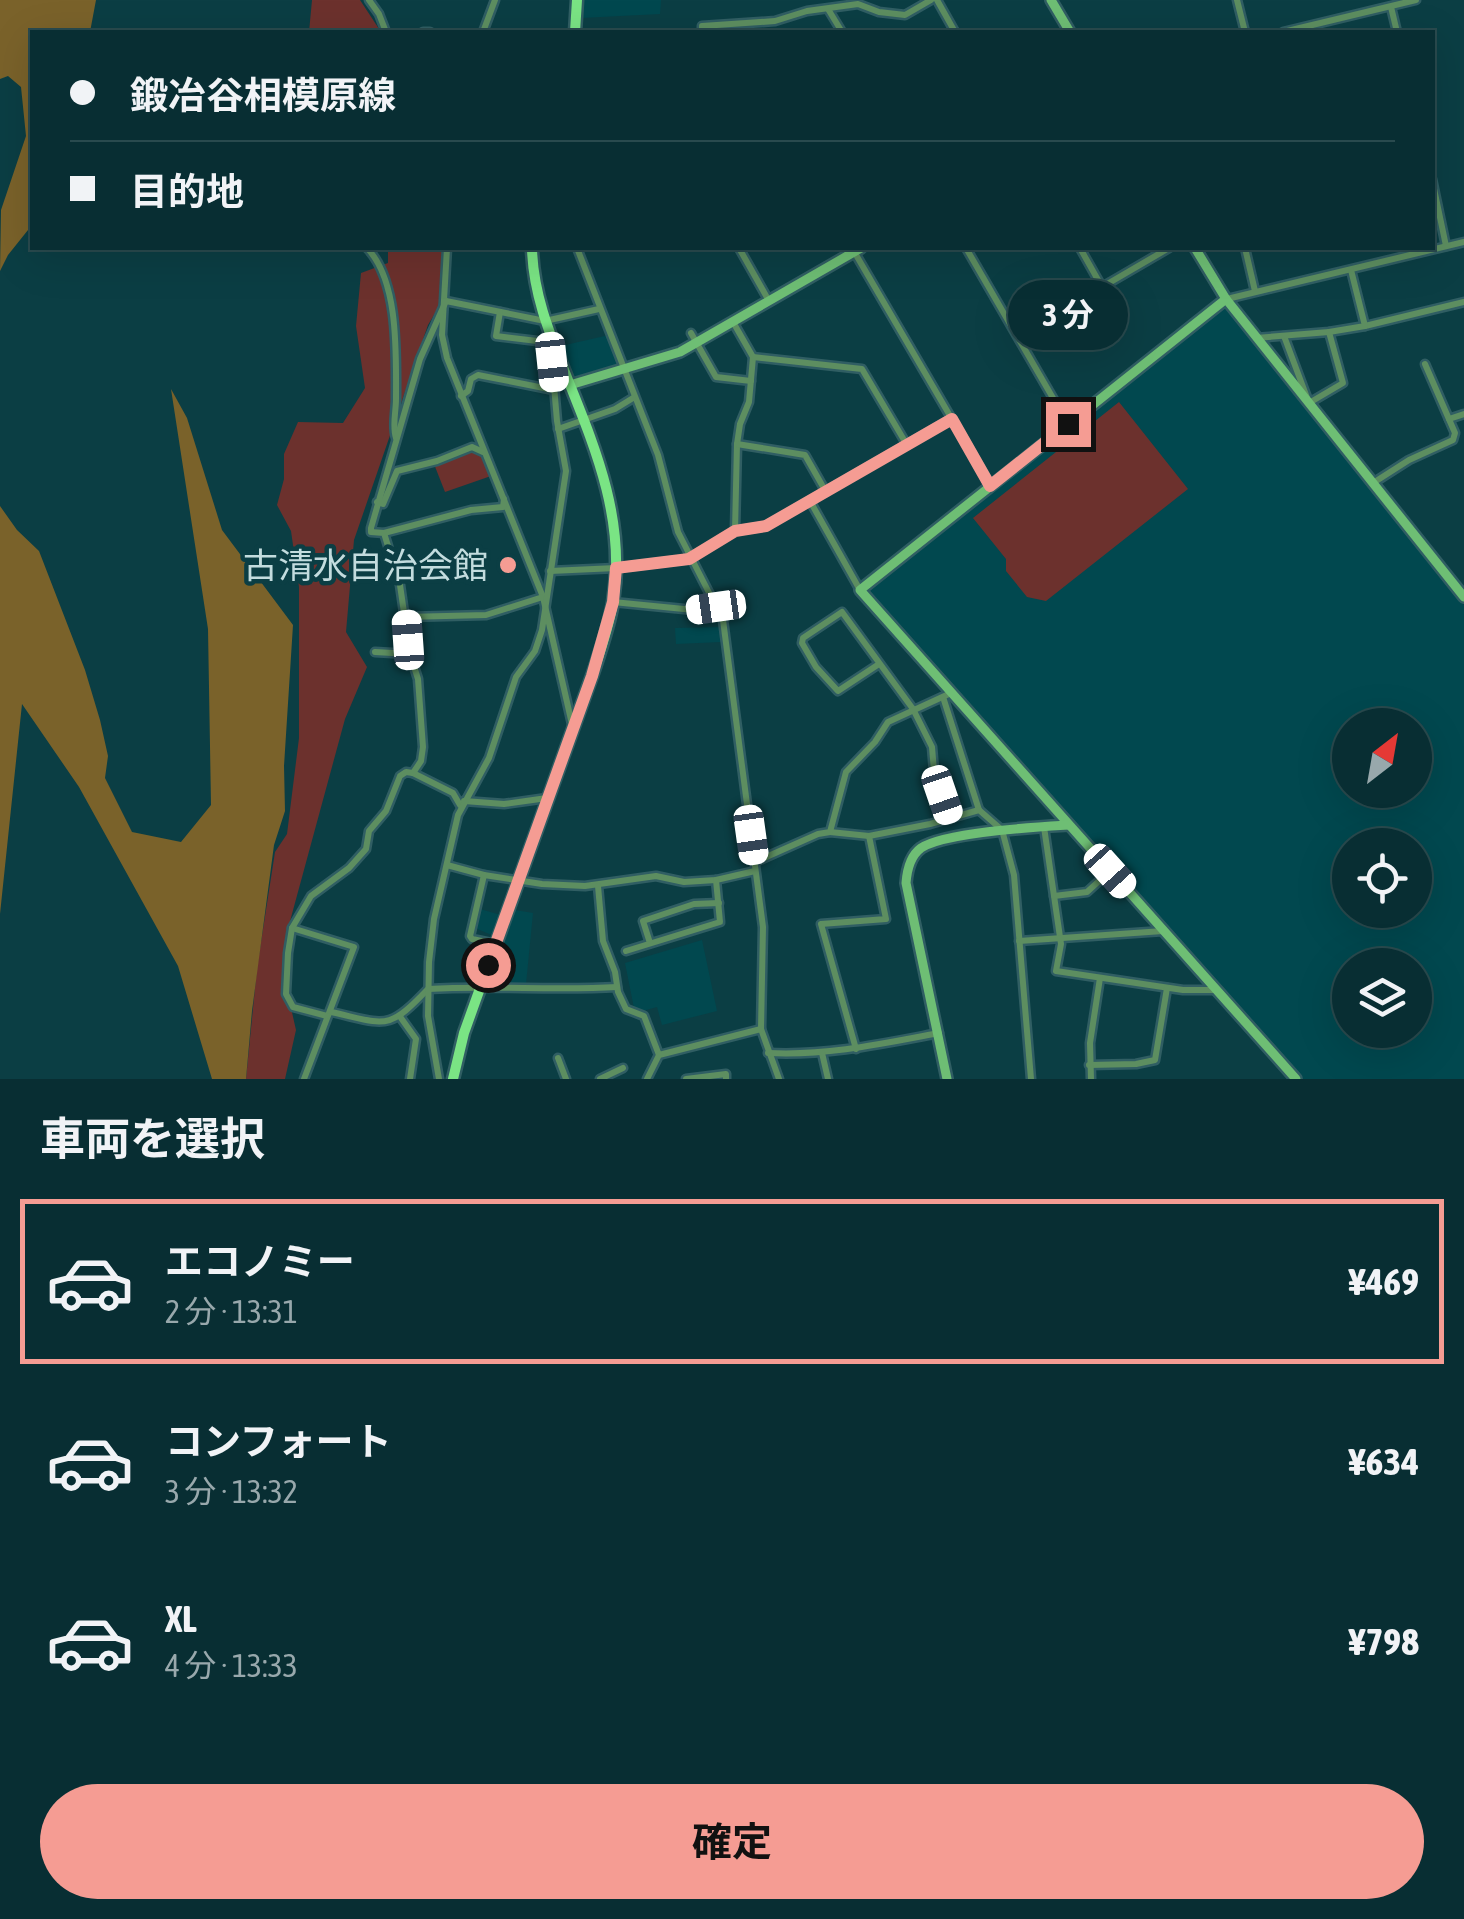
<!DOCTYPE html>
<html lang="ja">
<head>
<meta charset="utf-8">
<style>
	:root { --surface:#082e33; --page:#163a3f; --text:#f1f3f6; --muted:#98a8ac; --line:#294a4e; --accent:#f59c93 }
	body { margin:0; font-family:"Asap Condensed","Noto Sans JP",sans-serif; background:var(--page); color:var(--text); height:100vh; display:flex; flex-direction:column; font-size:38px; white-space:nowrap }
	* { box-sizing:border-box; margin:0 }
	p { font-size:32px; color:var(--muted) }
	.icon { flex:none; width:55px; height:55px; fill:none; stroke:currentColor; stroke-width:2; stroke-linecap:round; stroke-linejoin:round }
	.map { position:relative; height:1079px; overflow:hidden }
	.details { display:flex; flex-direction:column; background:var(--surface); flex:1 }
	.details>* { flex:none }
	.guide { position:absolute; left:30px; top:30px; width:1405px; height:220px; border-radius:0px; box-shadow:0 10px 40px #0002,0 0 0 2px var(--line); display:grid; align-content:center; height:220px; padding:0 40px; background:var(--surface) }
	.needle { width:65px; rotate:31deg }
	.fabs { position:absolute; left:1332px; top:708px; display:grid; gap:20px }
	.fabs a { display:grid; place-items:center; width:100px; height:100px; border-radius:50%; background:var(--surface); box-shadow:0 10px 40px #0002,0 0 0 2px var(--line); font-size:50px }
	.end { position:absolute; width:45px; height:45px; margin:-22px; border:12px solid #f59c93; background:#111; box-shadow:0 0 0 5px #111 }
	.from { border-radius:50% }
	.bubble { position:absolute; height:70px; border-radius:35px; background:var(--surface); box-shadow:0 10px 40px #0002,0 0 0 2px var(--line); font-size:32px; font-weight:700; line-height:70px; text-align:center }
	.car { position:absolute; width:30px; height:60px; margin:-30px -15px; border-radius:12px; box-shadow:0 0 8px 2px #0007; background:linear-gradient(#fff 24%,#345 0 40%,#fff 0 76%,#345 0 86%,#fff 0) }
	.guide b { display:flex; align-items:center; gap:35px; height:95px; font-size:38px }
	.guide b+b { border-top:2px solid var(--line) }
	.guide i { width:25px; height:25px; background:var(--text) }
	ul { padding:0; list-style:none }
	li { display:flex; align-items:center; gap:30px; height:165px; margin:0 20px 15px; padding:0 20px; border:5px solid transparent; border-radius:0px }
	li div { flex:1 }
	li b { display:block; font-size:38px }
	li em { font-style:normal; font-weight:700 }
	li.active { border-color:var(--accent) }
	li>.icon { width:90px; height:90px; stroke-width:1.5 }
	h2 { padding:0 40px; font-size:45px; line-height:120px }
	.primary-button { display:flex; gap:20px; margin-top:auto; padding:20px 40px }
	.primary-button a { flex:1; height:115px; border-radius:60px; background:var(--accent); color:#111; font-size:40px; font-weight:700; line-height:115px; text-align:center }
	.map>svg:first-child { display:block }
</style>
</head>
<body>
<div class="map">
<svg width="1464" height="1079" viewBox="0 0 1464 1079">
	<rect width="100%" height="100%" fill="#0b3e44"/>
	<g fill="#01484f" fill-rule="evenodd">
		<path d="M 582,0 L 661,0 L 660,14 L 581,18 Z"/>
		<path d="M 1222,308 L 1226,308 L 1464,605 L 1464,1079 L 1303,1079 L 869,591 ZM 1350,725 L 1415,725 L 1415,790 L 1350,790 ZM 1350,845 L 1415,845 L 1415,910 L 1350,910 ZM 1350,965 L 1415,965 L 1415,1030 L 1350,1030 Z"/>
		<path d="M 609,335 L 619,366 L 574,378 L 561,346 Z"/>
		<path d="M 723,627 L 721,642 L 676,644 L 675,628 Z"/>
		<path d="M 480,909 L 501,915 L 494,936 L 475,928 Z"/>
		<path d="M 515,910 L 533,913 L 526,984 L 491,983 Z"/>
		<path d="M 702,940 L 717,1011 L 662,1025 L 657,1007 L 643,1011 L 634,1008 L 625,963 Z"/>
	</g>
	<g fill="#6c312d">
		<path d="M 312,0 L 360,0 L 381,32 L 309,32 Z"/>
		<path d="M 388,248 L 445,248 L 443,300 L 428,325 L 354,540 L 346,632 L 367,667 L 345,719 L 286,936 L 284,977 L 296,1030 L 285,1079 L 246,1079 L 257,968 L 275,852 L 287,834 L 299,738 L 299,587 L 291,531 L 277,505 L 284,479 L 284,454 L 298,422 L 343,423 L 365,388 L 356,326 L 361,273 L 388,263 Z"/>
		<path d="M 1119,402 L 1188,489 L 1046,601 L 1027,597 L 1006,571 L 1006,559 L 973,518 Z"/>
		<path d="M 471,449 L 483,457 L 491,476 L 445,492 L 434,464 Z"/>
	</g>
	<g fill="#7a622a">
		<path d="M 0,0 L 96,0 L 90,32 L 32,32 L 32,225 L 8,255 L 0,271 L 1,210 L 26,136 L 21,87 L 8,76 L 0,79 Z"/>
		<path d="M 171,389 L 187,418 L 222,530 L 293,625 L 284,766 L 285,811 L 274,845 L 252,1011 L 246,1079 L 212,1079 L 178,966 L 79,787 L 22,704 L 0,914 L 0,506 L 17,530 L 39,551 L 85,670 L 100,720 L 108,756 L 105,778 L 132,832 L 181,842 L 211,805 L 208,629 Z"/>
	</g>
	<g fill="none" stroke-linecap="round" stroke-linejoin="round">
		<defs>
			<g id="street">
				<path d="M 369,0 L 379,14 L 386,32"/>
				<path d="M 937,0 L 955,32"/>
				<path d="M 1237,0 L 1245,32"/>
				<path d="M 1391,7 L 1397,32"/>
				<path d="M 828,9 L 842,32"/>
				<path d="M 423,32 L 430,32"/>
				<path d="M 483,32 L 495,0"/>
				<path d="M 702,32 L 702,26 L 775,21 L 807,11 L 858,4 L 879,12 L 905,15 L 931,0"/>
				<path d="M 1283,32 L 1416,0"/>
				<path d="M 1432,179 L 1446,246"/>
				<path d="M 367,248 C 399,281 396,354 396,399 C 396,412 392,426 396,438"/>
				<path d="M 447,248 L 442,335 L 447,358 L 543,597 L 572,724"/>
				<path d="M 577,248 L 658,455 L 678,532 L 723,620 L 763,927 L 761,1029 L 779,1079"/>
				<path d="M 739,248 L 769,301"/>
				<path d="M 852,248 L 991,486"/>
				<path d="M 966,248 L 1068,424"/>
				<path d="M 1080,248 L 1102,287"/>
				<path d="M 1245,248 L 1255,291"/>
				<path d="M 1227,299 L 1464,242"/>
				<path d="M 446,301 L 545,321 L 599,309"/>
				<path d="M 500,312 L 496,336 L 554,343"/>
				<path d="M 733,322 L 753,357 L 749,402 L 740,424 L 737,444 L 735,531"/>
				<path d="M 1365,326 L 1464,302"/>
				<path d="M 691,333 L 716,377 L 751,381"/>
				<path d="M 1018,336 L 1169,248"/>
				<path d="M 1284,336 L 1309,403 L 1343,383 L 1329,332"/>
				<path d="M 1256,338 L 1329,332 L 1365,326 L 1351,270"/>
				<path d="M 753,357 L 862,369 L 907,445"/>
				<path d="M 461,396 L 468,391 L 471,379 L 478,375 L 554,390"/>
				<path d="M 1449,419 L 1464,414"/>
				<path d="M 558,429 L 615,409 L 633,398"/>
				<path d="M 737,444 L 805,455 L 826,492"/>
				<path d="M 1373,483 L 1409,460 L 1453,440 L 1455,433 L 1425,364"/>
				<path d="M 810,501 L 860,590"/>
				<path d="M 377,502 L 383,504 L 397,471 L 437,461 L 472,447 L 483,452"/>
				<path d="M 384,533 L 471,510 L 503,507 L 504,499"/>
				<path d="M 550,571 L 616,568 L 689,559 L 735,531 L 766,526 L 951,419"/>
				<path d="M 613,602 L 694,610 L 716,607"/>
				<path d="M 406,617 L 486,615 L 546,596"/>
				<path d="M 375,652 L 410,654"/>
				<path d="M 879,664 L 838,691 L 816,667 L 802,643 L 803,638 L 842,612 L 913,709 L 932,747 L 934,771 L 950,819"/>
				<path d="M 943,697 L 979,810"/>
				<path d="M 413,773 L 453,793 L 460,805"/>
				<path d="M 464,801 L 504,804 L 547,798"/>
				<path d="M 1044,827 L 1061,944 L 1056,971 L 1183,990 L 1216,990"/>
				<path d="M 830,832 L 869,836 L 930,824 L 979,810 L 1002,830 L 1014,875 L 1031,1079"/>
				<path d="M 755,862 L 818,834 L 830,832 L 846,772 L 875,742 L 888,722 L 951,693"/>
				<path d="M 447,865 L 484,875 L 542,884 L 585,886 L 656,876 L 684,882 L 716,880 L 755,871"/>
				<path d="M 484,875 L 470,936 L 472,939 L 496,944"/>
				<path d="M 598,886 L 603,941 L 615,972 L 618,992 L 626,1009 L 644,1016 L 659,1055"/>
				<path d="M 1054,896 L 1087,892 L 1110,871"/>
				<path d="M 292,928 L 354,947 L 304,1079"/>
				<path d="M 1019,941 L 1163,931"/>
				<path d="M 650,943 L 643,921 L 694,904 L 719,903"/>
				<path d="M 626,951 L 720,922 L 716,880"/>
				<path d="M 331,1012 C 386,1024 387,1032 428,989 C 492,985 554,991 617,987"/>
				<path d="M 327,1016 L 293,1007 L 286,994 L 288,953 L 292,928 L 311,896 L 349,868 L 366,849 L 369,831 L 386,811 L 400,776 L 406,772 L 413,773 L 421,761 L 423,747 L 418,679 L 410,654 L 400,585 L 384,533 L 371,532 L 371,528 L 420,359 L 446,301"/>
				<path d="M 401,1018 L 416,1039 L 410,1079"/>
				<path d="M 856,1049 L 821,924 L 886,919 L 869,836"/>
				<path d="M 768,1053 C 826,1056 881,1044 939,1033"/>
				<path d="M 822,1053 L 828,1079"/>
				<path d="M 558,1058 L 566,1079"/>
				<path d="M 1089,1065 L 1136,1064 L 1155,1060 L 1167,988"/>
				<path d="M 439,1079 L 428,1016 L 429,962 L 434,919 L 458,815 L 489,758 L 516,677 L 535,651 L 542,630 L 566,471 L 557,421 L 552,362 L 556,351"/>
				<path d="M 600,1079 L 623,1068"/>
				<path d="M 647,1079 L 659,1055 L 761,1029"/>
				<path d="M 686,1079 L 726,1074 L 726,1079"/>
				<path d="M 1091,1079 L 1090,1043 L 1100,978"/>
			</g>
			<g id="secondary">
				<path d="M 1051,0 L 1070,32"/>
				<path d="M 1195,248 L 1226,299 L 1464,597"/>
				<path d="M 1226,299 L 860,590 L 1296,1079"/>
				<path d="M 570,385 L 680,352 L 861,248"/>
				<path d="M 947,1079 L 906,883 C 907,870 910,856 921,848 C 945,832 1037,827 1069,825"/>
			</g>
			<g id="primary">
				<path d="M 575,32 L 577,0"/>
				<path d="M 453,1079 L 464,1033 L 592,676 C 600,652 609,627 613,602 C 626,523 597,452 568,380 C 551,337 533,295 532,248"/>
			</g>
		</defs>
		<use href="#street" stroke="#305e63" stroke-width="11"/>
		<use href="#secondary" stroke="#305e63" stroke-width="14"/>
		<use href="#primary" stroke="#305e63" stroke-width="15"/>
		<use href="#street" stroke="#5d8e60" stroke-width="6"/>
		<use href="#secondary" stroke="#6ebe74" stroke-width="9"/>
		<use href="#primary" stroke="#7ae484" stroke-width="10"/>
	</g>
	<g fill="none" stroke-linecap="round" stroke-linejoin="round">
		<path stroke="#f59c93" stroke-width="12" d="M 488,965 L 592,676 L 613,602 L 616,568 L 689,559 L 735,531 L 766,526 L 952,419 L 990,486 L 1068,424"/>
	</g>
	<circle fill="#f59c93" stroke="#0b3e44" stroke-width="4" cx="508" cy="565" r="10"/>
	<g text-anchor="middle" dominant-baseline="central" stroke-width="9" stroke-linejoin="round" paint-order="stroke">
		<g font-size="35" fill="#c3dcde" stroke="#0b3e44" text-anchor="end">
			<text x="488" y="565">古清水自治会館</text>
		</g>
	</g>
</svg>
<div class="fabs">
<a><svg class="needle" viewBox="-14 -14 28 28"><path d="M0-13l5 13h-10z" fill="#e53935"/><path d="M0 13l5-13h-10z" fill="#98a8ac"/></svg></a>
<a><svg class="icon" aria-label="locate" viewBox="0 0 24 24"><circle cx="12" cy="12" r="6"/><path d="M12 2v4M12 18v4M2 12h4M18 12h4"/></svg></a>
<a><svg class="icon" aria-label="layers" viewBox="0 0 24 24"><path d="M12 4l9 5-9 5-9-5zM3 14l9 5 9-5"/></svg></a>
</div>
<i class="end from" style="left:488px;top:965px"></i>
<i class="end" style="left:1068px;top:424px"></i>
<div class="bubble" style="left:1008px;top:280px;width:120px">3 分</div>
<i class="car" style="left:552px;top:362px;rotate:174deg"></i>
<i class="car" style="left:716px;top:607px;rotate:262deg"></i>
<i class="car" style="left:408px;top:640px;rotate:356deg"></i>
<i class="car" style="left:942px;top:795px;rotate:161deg"></i>
<i class="car" style="left:751px;top:835px;rotate:172deg"></i>
<i class="car" style="left:1110px;top:871px;rotate:138deg"></i>
<div class="guide">
<b><i class="from"></i>鍛冶谷相模原線</b>
<b><i></i>目的地</b>
</div>
</div>
<section class="details">
<h2>車両を選択</h2>
<ul>
<li class="active"><svg class="icon" aria-label="car" viewBox="0 0 24 24"><path d="M5 17H2v-5l4-1 3-4h7l3 4 3 1v5h-3M9 17h6M6 11h13"/><circle cx="7" cy="17" r="2"/><circle cx="17" cy="17" r="2"/></svg><div><b>エコノミー</b><p>2 分 · 13:31</p></div><em>¥469</em></li>
<li><svg class="icon" aria-label="car" viewBox="0 0 24 24"><path d="M5 17H2v-5l4-1 3-4h7l3 4 3 1v5h-3M9 17h6M6 11h13"/><circle cx="7" cy="17" r="2"/><circle cx="17" cy="17" r="2"/></svg><div><b>コンフォート</b><p>3 分 · 13:32</p></div><em>¥634</em></li>
<li><svg class="icon" aria-label="car" viewBox="0 0 24 24"><path d="M5 17H2v-5l4-1 3-4h7l3 4 3 1v5h-3M9 17h6M6 11h13"/><circle cx="7" cy="17" r="2"/><circle cx="17" cy="17" r="2"/></svg><div><b>XL</b><p>4 分 · 13:33</p></div><em>¥798</em></li>
</ul>
<div class="primary-button"><a>確定</a></div>
</section>
</body>
</html>
